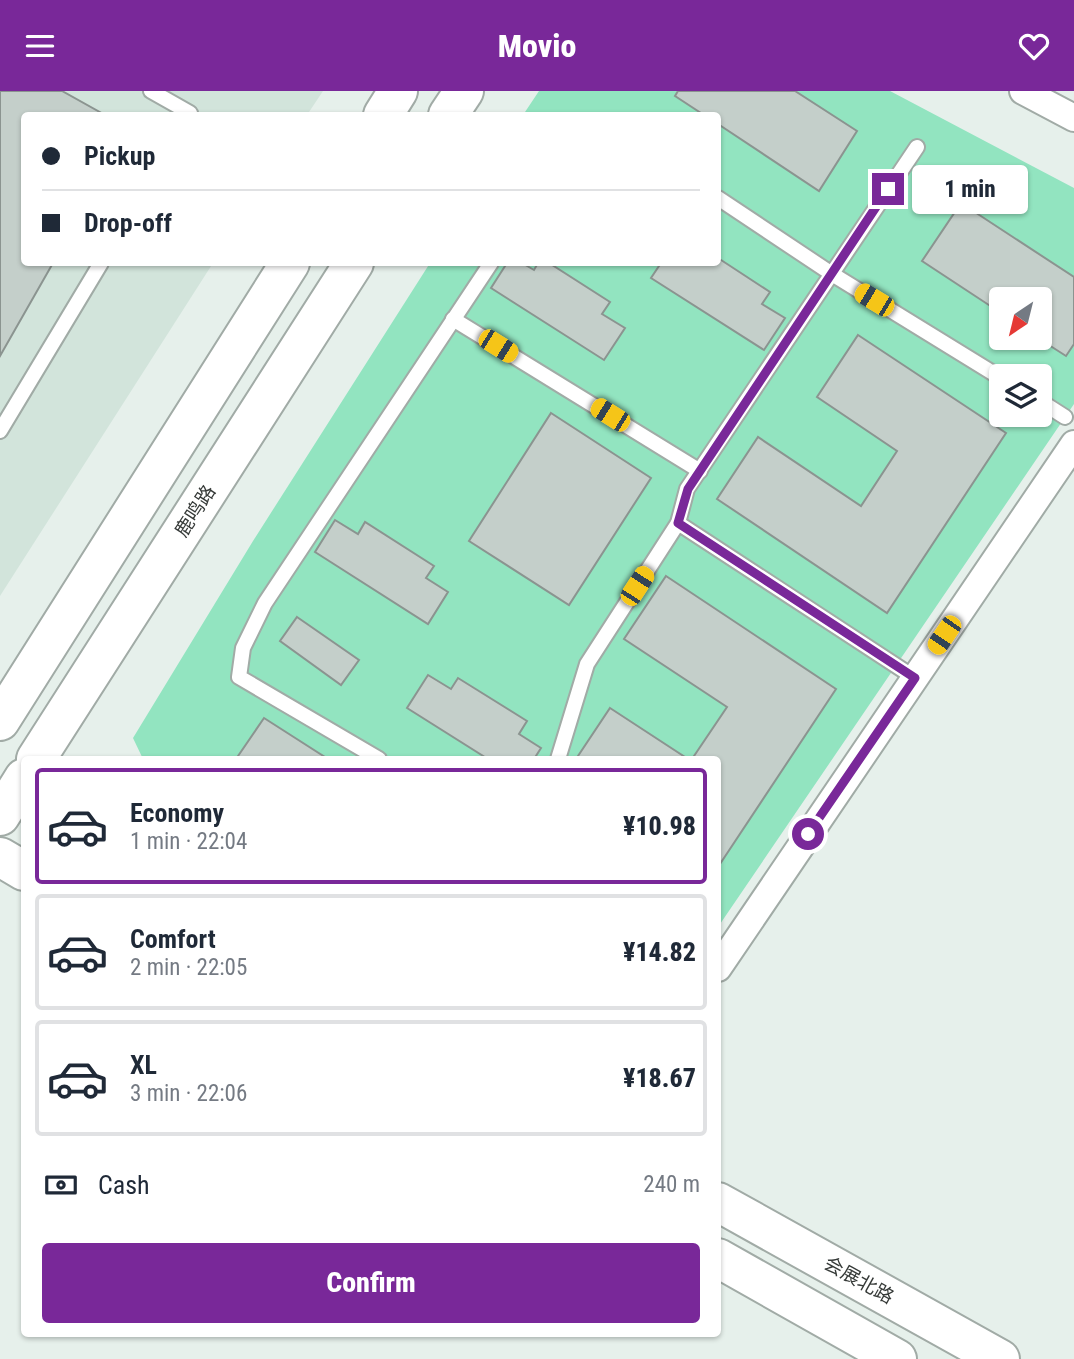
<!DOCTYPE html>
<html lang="en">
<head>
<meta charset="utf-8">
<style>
	:root { --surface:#fff; --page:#f2f2f3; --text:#1f2937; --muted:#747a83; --line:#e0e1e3; --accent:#792899 }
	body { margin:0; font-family:"Roboto Condensed","Noto Sans SC",sans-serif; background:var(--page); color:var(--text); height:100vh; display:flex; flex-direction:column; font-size:26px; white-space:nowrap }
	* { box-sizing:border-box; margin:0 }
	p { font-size:23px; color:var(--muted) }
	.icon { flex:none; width:38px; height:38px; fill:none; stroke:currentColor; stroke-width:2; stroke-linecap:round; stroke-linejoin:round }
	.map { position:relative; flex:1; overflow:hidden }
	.side { position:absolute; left:21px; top:665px; width:700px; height:581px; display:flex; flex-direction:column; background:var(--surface); border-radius:7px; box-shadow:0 2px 5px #0004 }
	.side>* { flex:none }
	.top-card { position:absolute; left:21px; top:21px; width:700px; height:154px; border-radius:7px; box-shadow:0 2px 5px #0004; display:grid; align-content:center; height:154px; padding:0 21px; background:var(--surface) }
	.needle { width:46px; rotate:215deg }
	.fabs { position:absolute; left:989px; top:196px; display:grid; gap:14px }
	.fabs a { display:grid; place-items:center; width:63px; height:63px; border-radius:7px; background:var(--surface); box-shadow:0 2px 5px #0004; font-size:35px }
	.end { position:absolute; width:32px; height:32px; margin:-16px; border:9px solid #792899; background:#fff; box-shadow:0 0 0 4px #fff }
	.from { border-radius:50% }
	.bubble { position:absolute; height:49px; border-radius:7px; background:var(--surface); box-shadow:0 2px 5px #0004; font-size:23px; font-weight:800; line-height:49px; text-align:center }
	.car { position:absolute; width:21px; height:42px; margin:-21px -10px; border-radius:9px; box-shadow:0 0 5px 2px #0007; background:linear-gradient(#f5c518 24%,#345 0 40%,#f5c518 0 76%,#345 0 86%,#f5c518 0) }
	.top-card b { display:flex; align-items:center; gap:24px; height:66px; font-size:26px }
	.top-card b+b { border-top:2px solid var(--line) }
	.top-card i { width:18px; height:18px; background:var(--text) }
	ul { padding:12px 0 0; list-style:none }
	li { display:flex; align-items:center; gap:21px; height:116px; margin:0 14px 10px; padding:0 7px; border:4px solid var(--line); border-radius:7px }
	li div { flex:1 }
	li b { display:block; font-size:26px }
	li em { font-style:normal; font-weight:800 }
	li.current { border-color:var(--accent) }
	li>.icon { width:63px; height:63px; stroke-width:1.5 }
	.pay { display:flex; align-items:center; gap:18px; height:77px; padding:0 21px; font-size:26px }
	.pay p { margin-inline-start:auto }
	.button { display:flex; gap:14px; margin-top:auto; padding:14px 21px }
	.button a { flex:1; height:80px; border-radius:7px; background:var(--accent); color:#fff; font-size:28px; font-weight:800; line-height:80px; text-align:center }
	header { display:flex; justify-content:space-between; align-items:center; height:91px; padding:0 21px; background:var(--accent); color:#fff; font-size:32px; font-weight:800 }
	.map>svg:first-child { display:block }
</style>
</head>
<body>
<header><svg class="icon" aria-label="menu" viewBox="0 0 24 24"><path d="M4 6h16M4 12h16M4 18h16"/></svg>Movio<svg class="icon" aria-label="heart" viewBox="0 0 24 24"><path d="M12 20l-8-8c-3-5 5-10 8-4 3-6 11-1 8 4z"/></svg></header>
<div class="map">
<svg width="1074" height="1268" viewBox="0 0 1074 1268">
	<rect width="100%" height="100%" fill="#e6f0eb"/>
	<path fill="#d2e4db" d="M 0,0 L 323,0 L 307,24 L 24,24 L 24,172 L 213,172 L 0,505 Z"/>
	<path fill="#92e4c0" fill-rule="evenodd" d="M 539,0 L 890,0 L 1074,97 L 1074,313 L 718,836 L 718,668 L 143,668 L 133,647 L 253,450 L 430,172 L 718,172 L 718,24 L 523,24 ZM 1001,208 L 1040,208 L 1040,247 L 1001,247 ZM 1001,285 L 1040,285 L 1040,324 L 1001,324 Z"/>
	<g fill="#c4cfca" stroke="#8b9490" stroke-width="2">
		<path d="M 0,0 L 62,0 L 105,24 L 24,24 L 24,172 L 53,172 L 0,265 Z"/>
		<path d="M 678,0 L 795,0 L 857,40 L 819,100 L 718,33 L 718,24 L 704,24 L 675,5 Z"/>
		<path d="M 961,112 L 1074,186 L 1074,253 L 1066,265 L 1038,247 L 1040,208 L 1001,208 L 1001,222 L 922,170 Z"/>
		<path d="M 718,167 L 770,201 L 762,213 L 785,227 L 764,259 L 651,187 L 661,172 L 718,172 Z"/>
		<path d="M 507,172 L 522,172 L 534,179 L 538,172 L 549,172 L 610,211 L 602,223 L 625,237 L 604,269 L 491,197 Z"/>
		<path d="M 858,244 L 1006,342 L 887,522 L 717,408 L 758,346 L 861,415 L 897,360 L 817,306 Z"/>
		<path d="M 551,322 L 651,387 L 569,514 L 469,450 Z"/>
		<path d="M 335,429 L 358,443 L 365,431 L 434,475 L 426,487 L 448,501 L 428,533 L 315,461 Z"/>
		<path d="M 666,485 L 836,598 L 718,776 L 718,668 L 692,668 L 727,616 L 624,548 Z"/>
		<path d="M 297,526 L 359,569 L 341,594 L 280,550 Z"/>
		<path d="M 428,584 L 451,598 L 458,587 L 527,630 L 519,643 L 541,657 L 534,668 L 488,668 L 407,617 Z"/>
		<path d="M 610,617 L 688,668 L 576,668 Z"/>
		<path d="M 264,627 L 328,668 L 236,668 Z"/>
	</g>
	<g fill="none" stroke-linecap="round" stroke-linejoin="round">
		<defs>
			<g id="service">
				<path d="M 151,0 L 190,22 L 189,24"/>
				<path d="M 718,107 L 832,183 L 1001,287"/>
				<path d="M 453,228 L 700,380"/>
				<path d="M 1040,310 L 1065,326"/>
				<path d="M 0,340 L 101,172"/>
				<path d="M 678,432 L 915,587"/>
				<path d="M 379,668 L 239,586 L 243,557 L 265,512 L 491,172"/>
				<path d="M 558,668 L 587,573 L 678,432 L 687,398 L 917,56"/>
			</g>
			<g id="minor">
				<path d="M 1023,0 L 1074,27"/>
				<path d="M 718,877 L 1074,353"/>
			</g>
			<g id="secondary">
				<path d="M 383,24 L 398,0"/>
				<path d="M 448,24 L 464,0"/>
				<path d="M 0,630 L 290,172"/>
				<path d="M 36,668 L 354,172"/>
				<path d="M 0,725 L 24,687"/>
				<path d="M 0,766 L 24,780"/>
				<path d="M 718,1111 L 1000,1268"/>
				<path d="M 718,1167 L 897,1268"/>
			</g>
		</defs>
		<use href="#service" stroke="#a1aba6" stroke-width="18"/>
		<use href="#minor" stroke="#a1aba6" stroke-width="30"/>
		<use href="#secondary" stroke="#a1aba6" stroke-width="42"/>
		<use href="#service" stroke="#fff" stroke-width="14"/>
		<use href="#minor" stroke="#fff" stroke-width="26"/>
		<use href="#secondary" stroke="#fff" stroke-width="38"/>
	</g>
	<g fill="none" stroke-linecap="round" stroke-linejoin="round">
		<path stroke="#792899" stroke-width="9" d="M 808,743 L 915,587 L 678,432 L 688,398 L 888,98"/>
	</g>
	<g text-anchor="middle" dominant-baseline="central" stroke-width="6" stroke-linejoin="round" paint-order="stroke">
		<g font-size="19" fill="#363a38" stroke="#fff">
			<text transform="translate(195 420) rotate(-57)">鹿鸣路</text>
			<text transform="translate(859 1189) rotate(29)">会展北路</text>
		</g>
	</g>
</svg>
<div class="fabs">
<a><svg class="needle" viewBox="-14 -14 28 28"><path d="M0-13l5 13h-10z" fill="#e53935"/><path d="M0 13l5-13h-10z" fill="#747a83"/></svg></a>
<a><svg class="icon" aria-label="layers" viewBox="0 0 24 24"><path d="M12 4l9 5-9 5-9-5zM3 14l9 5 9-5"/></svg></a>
</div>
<i class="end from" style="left:808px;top:743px"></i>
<i class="end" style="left:888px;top:98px"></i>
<div class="bubble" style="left:912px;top:74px;width:116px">1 min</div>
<i class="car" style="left:874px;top:209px;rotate:301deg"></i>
<i class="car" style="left:498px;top:255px;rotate:122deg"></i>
<i class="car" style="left:610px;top:324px;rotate:302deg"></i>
<i class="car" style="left:637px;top:495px;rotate:33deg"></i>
<i class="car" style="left:944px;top:544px;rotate:214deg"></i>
<div class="top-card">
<b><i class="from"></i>Pickup</b>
<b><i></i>Drop-off</b>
</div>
<section class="side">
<ul>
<li class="current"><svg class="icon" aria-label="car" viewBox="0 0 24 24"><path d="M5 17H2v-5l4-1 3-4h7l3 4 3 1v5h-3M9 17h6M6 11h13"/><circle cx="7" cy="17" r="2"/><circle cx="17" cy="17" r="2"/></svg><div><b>Economy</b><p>1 min · 22:04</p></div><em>¥10.98</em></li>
<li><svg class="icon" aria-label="car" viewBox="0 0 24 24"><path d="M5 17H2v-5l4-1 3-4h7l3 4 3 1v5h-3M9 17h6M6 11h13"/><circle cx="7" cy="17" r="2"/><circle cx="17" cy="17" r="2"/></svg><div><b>Comfort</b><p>2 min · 22:05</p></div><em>¥14.82</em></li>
<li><svg class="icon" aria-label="car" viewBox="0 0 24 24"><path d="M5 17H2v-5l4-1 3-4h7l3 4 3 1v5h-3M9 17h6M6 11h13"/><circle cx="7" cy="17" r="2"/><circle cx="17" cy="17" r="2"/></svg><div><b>XL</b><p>3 min · 22:06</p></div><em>¥18.67</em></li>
</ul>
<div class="pay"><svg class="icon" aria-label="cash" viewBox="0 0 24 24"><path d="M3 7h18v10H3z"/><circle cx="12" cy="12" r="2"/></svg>Cash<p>240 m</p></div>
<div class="button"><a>Confirm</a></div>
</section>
</div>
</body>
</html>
